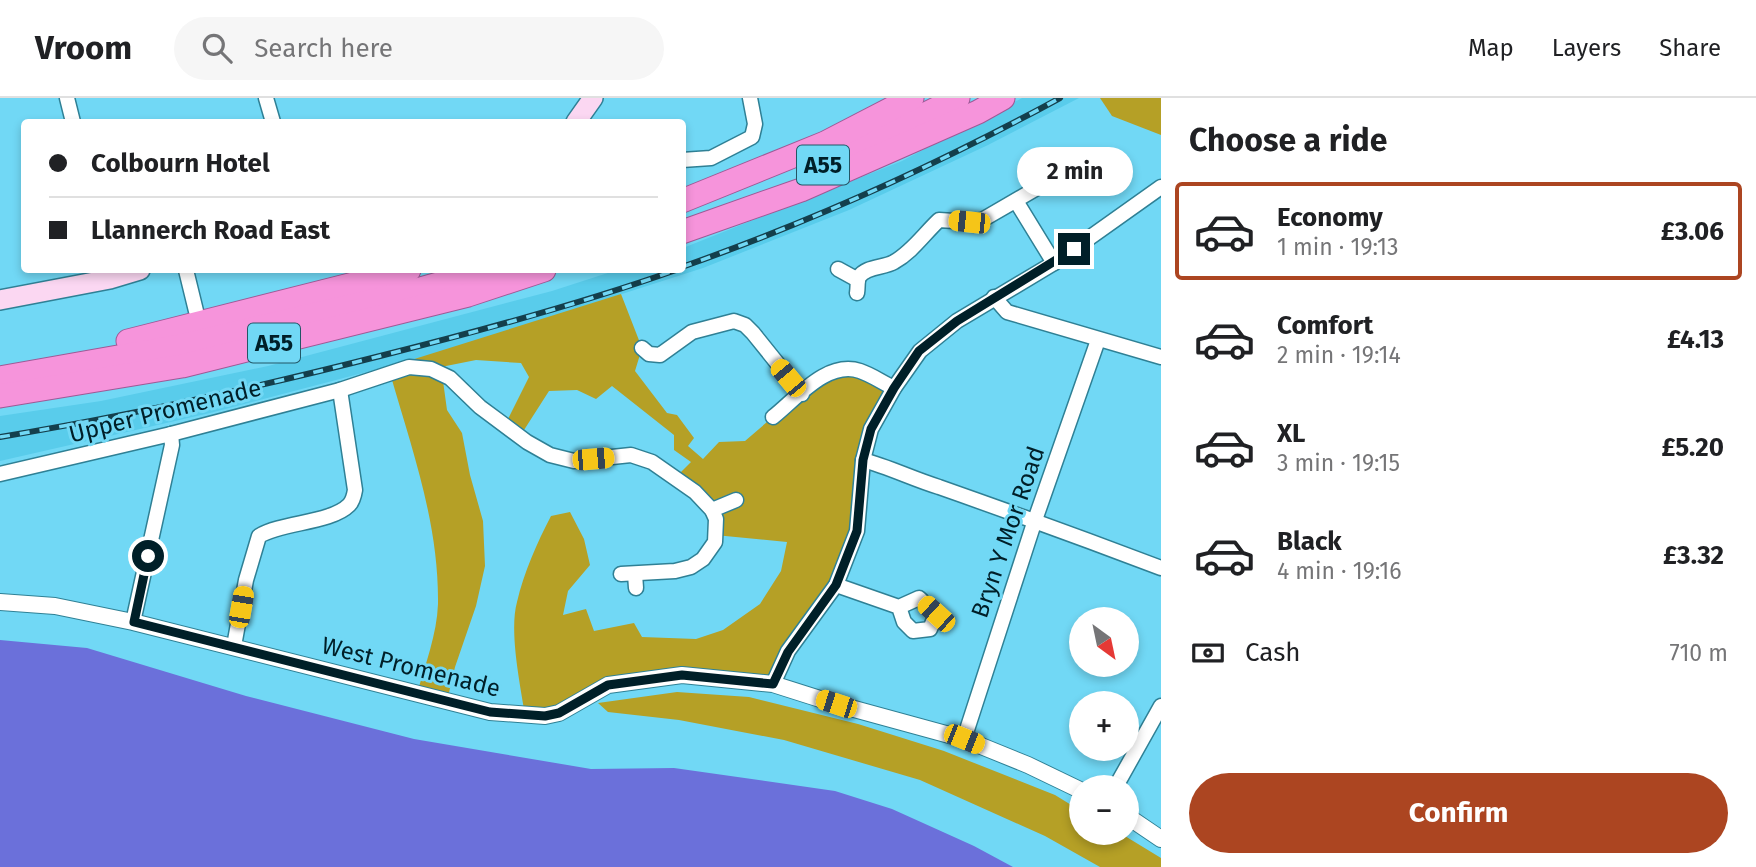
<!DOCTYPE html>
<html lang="en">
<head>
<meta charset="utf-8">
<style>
	:root { --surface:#fff; --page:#f6f6f6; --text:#202124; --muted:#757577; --line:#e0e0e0; --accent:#ac4521 }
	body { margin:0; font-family:"Fira Sans",sans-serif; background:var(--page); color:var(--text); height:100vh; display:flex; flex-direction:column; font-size:26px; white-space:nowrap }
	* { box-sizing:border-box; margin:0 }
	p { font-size:23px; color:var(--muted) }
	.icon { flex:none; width:38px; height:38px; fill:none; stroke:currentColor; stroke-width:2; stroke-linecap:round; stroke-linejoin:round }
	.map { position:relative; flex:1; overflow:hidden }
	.side { display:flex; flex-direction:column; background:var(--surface); width:595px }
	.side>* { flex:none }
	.banner { position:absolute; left:21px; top:21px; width:665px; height:154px; border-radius:7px; box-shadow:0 4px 10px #0003; display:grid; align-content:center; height:154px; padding:0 28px; background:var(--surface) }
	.needle { width:46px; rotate:147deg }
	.tools { position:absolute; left:1069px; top:509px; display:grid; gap:14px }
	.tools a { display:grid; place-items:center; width:70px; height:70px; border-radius:50%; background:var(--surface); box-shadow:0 4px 10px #0003; font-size:35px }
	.end { position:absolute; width:32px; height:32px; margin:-16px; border:9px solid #001f28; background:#fff; box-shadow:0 0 0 4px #fff }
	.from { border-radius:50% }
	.bubble { position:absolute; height:49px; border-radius:24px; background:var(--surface); box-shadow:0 4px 10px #0003; font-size:23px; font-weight:700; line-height:49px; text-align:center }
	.car { position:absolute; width:21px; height:42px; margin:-21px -10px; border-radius:9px; box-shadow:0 0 5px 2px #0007; background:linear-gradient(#f5c518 24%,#345 0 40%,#f5c518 0 76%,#345 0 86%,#f5c518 0) }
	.banner b { display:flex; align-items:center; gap:24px; height:66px; font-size:26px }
	.banner b+b { border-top:2px solid var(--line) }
	.banner i { width:18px; height:18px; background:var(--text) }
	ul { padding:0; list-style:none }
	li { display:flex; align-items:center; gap:21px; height:98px; margin:0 14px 10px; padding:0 14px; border:4px solid transparent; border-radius:7px }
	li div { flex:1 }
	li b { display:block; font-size:26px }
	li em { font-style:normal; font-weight:700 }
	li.selected { border-color:var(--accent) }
	li>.icon { width:63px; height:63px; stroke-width:1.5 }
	h2 { padding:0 28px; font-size:32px; line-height:84px }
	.pay { display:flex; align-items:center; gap:18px; height:77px; padding:0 28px; font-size:26px }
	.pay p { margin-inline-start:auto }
	.primary-button { display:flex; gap:14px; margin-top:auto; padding:14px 28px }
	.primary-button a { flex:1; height:80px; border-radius:42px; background:var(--accent); color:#fff; font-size:28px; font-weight:700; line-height:80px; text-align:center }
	header { display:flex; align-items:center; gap:42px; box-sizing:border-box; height:98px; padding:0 35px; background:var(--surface); border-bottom:2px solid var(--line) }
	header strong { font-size:33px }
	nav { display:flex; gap:38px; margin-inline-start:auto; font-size:24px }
	.search { width:490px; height:63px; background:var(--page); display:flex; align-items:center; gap:18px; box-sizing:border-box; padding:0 24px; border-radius:38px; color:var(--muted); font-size:26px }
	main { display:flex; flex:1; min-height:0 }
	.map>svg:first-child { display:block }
</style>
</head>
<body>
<header>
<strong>Vroom</strong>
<div class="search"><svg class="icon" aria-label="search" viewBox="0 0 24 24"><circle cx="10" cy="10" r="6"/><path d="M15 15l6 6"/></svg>Search here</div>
<nav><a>Map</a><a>Layers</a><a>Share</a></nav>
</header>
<main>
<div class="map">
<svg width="1161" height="769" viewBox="0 0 1161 769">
	<rect width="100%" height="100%" fill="#71d8f5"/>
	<path fill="#59cceb" d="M 1022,0 L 1079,0 L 988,47 L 849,112 L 703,170 L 435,256 L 210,315 L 0,363 L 0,318 L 101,303 L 268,268 L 552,193 L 617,172 L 682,172 L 683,150 L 902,63 Z"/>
	<g fill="#b5a026">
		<path d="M 1100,0 L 1161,0 L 1161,37 L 1112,18 Z"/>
		<path d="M 621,196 L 642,250 L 635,273 L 667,315 L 677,317 L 694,340 L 688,348 L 703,361 L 719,344 L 745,343 L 824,275 L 841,270 L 894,290 L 871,331 L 857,433 L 836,487 L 773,586 L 682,577 L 608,587 L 577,606 L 525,617 C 520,586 509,533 517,504 C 524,474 537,445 551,418 L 570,414 L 584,441 L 590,467 L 568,493 L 563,517 L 586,511 L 594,533 L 634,525 L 642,539 L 696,541 L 723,532 L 760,506 L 781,473 L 787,444 L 715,437 L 712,412 L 675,380 L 691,364 L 674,352 L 674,337 L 612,288 L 596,301 L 577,292 L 549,293 L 524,332 L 508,321 L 529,279 L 521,265 L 476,262 L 431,271 L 443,283 L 447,312 L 462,335 L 470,377 L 483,423 L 485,468 L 476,508 L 455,569 L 447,603 L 417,596 C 425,567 437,536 438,506 C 439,425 412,352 390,275 L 408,263 Z"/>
		<path d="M 677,594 L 749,599 L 858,626 L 944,653 L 1055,697 L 1081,713 L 1082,735 L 1120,735 L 1161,760 L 1161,769 L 1100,769 L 1045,738 L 920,682 L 784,642 L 679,622 L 608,614 L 598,605 Z"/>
	</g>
	<path fill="#6b70da" d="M 0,542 L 87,550 L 246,598 L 414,641 L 591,671 L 674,670 L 835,693 L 892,711 L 974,748 L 1013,769 L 0,769 Z"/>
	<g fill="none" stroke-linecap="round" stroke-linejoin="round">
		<defs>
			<g id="minor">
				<path d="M 67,0 L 73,24"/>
				<path d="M 266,0 L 273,24"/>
				<path d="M 682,62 L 711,60 L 752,39 L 755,26 L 750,0"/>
				<path d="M 1016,103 L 1054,165"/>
				<path d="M 838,171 L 858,182"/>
				<path d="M 186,172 L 196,213"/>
				<path d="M 857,195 C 858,190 857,183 859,179 C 866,168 884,170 894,164 C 912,154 924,136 939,122 L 969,124 L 982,122 L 1044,86"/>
				<path d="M 994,199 L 1007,214 L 1161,259"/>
				<path d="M 642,250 L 649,256 L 660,257 L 692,234 L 734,223 L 745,227 L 753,235 L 802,296"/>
				<path d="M 773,319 C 797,300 827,262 860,273 C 872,277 883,285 894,290"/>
				<path d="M 863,362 C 889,369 913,381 939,389 C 1013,415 1087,442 1161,470"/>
				<path d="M 0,376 L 171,336 L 340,292 L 409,269 L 431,271 L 450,280 L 480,309 L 527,344 L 550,357 L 574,363 L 631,357 L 652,364 L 695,394 L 712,412 L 716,421 L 715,444 L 703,461 L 691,469 L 675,473 L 621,476"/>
				<path d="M 712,412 L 736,402"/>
				<path d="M 635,476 L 636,490"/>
				<path d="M 836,487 L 899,509 L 919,500 L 936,516 L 930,531 L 913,533 L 904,524 L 899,509"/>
				<path d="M 133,524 L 172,347 L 171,336"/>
				<path d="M 234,548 L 246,482 L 259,438 C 283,424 331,425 349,407 C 353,403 354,398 355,392 L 340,292"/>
				<path d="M 773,586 L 788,553 L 836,487 L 857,433 L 863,362 L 871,331 L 894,290 L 920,253 L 957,223 L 1054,165 L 1161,89"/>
				<path d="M 964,641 L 1035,422 L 1098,242"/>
				<path d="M 1115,690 L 1161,608"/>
			</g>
			<g id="tertiary">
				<path d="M 0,504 L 55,508 L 133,524 L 490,614 L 545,618 L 559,615 L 608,587 L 682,577 L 773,586 L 836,606 L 964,641 L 1028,667 L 1082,693"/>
				<path d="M 1127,718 L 1161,741"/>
			</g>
			<g id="secondary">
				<path d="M 576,24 L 593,0"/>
				<path d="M 0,202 L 110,181 L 140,172"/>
			</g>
			<g id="trunk">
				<path d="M 823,67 L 958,0"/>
				<path d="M 682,103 L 825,45 L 912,0"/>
				<path d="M 682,134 L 801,92 L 978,14 L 1003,0"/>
				<path d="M 128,243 L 409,172"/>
				<path d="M 0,280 L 180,248 L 406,195 L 488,172"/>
				<path d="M 0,298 L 182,268 L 468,197 L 544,172"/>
			</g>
		</defs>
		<use href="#minor" stroke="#2f8095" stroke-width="17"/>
		<use href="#tertiary" stroke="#2f8095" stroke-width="18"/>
		<use href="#secondary" stroke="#2f8095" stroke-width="22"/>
		<use href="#trunk" stroke="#9e5a96" stroke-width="25"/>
		<use href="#minor" stroke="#fff" stroke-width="14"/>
		<use href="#tertiary" stroke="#fff" stroke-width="16"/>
		<use href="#secondary" stroke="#fbd7f2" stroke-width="19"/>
		<use href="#trunk" stroke="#f694db" stroke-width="23"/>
		<defs>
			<g id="rail">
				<path d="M 682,169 C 813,123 939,66 1060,0"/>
				<path d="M 0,339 C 128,318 254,290 380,258 C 480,233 580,206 676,172"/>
			</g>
		</defs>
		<use href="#rail" stroke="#143f4c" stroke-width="6"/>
		<use href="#rail" stroke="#71d8f5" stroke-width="3.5" stroke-dasharray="10" stroke-linecap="butt"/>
	</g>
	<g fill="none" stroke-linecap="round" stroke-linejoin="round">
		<path stroke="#001f28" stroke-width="9" d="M 148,458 L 134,524 L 490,614 L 545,618 L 559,615 L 608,587 L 682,577 L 773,586 L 788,554 L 836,487 L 857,433 L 863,362 L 871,331 L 894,290 L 919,253 L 957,223 L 1074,151"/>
	</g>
	<g text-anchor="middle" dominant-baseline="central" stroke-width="6" stroke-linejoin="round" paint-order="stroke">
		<g fill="#71d8f5" stroke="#225666" stroke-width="2">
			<rect x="797" y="47.5" width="52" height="39" rx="5"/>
			<rect x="248" y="225.5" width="52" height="39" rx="5"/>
		</g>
		<g font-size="23" font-weight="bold" fill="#001f28">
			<text x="823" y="67">A55</text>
			<text x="274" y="245">A55</text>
		</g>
		<g font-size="24" fill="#001f28" stroke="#71d8f5">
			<text transform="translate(165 313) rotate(-14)">Upper Promenade</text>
			<text transform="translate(1008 434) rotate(-71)">Bryn Y Mor Road</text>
			<text transform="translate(411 569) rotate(14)">West Promenade</text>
		</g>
	</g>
</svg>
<div class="tools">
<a><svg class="needle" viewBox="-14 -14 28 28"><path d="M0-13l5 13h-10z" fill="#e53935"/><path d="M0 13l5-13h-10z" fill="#757577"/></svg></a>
<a>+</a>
<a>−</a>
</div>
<i class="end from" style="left:148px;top:458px"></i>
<i class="end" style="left:1074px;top:151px"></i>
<div class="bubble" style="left:1017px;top:49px;width:116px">2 min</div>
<i class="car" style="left:969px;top:124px;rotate:276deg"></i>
<i class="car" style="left:788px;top:280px;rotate:320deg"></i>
<i class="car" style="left:593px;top:361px;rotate:85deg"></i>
<i class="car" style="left:241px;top:509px;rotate:10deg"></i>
<i class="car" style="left:936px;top:516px;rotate:312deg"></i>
<i class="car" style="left:836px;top:606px;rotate:288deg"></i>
<i class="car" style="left:964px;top:641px;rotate:112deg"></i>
<div class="banner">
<b><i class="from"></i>Colbourn Hotel</b>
<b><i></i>Llannerch Road East</b>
</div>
</div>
<section class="side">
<h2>Choose a ride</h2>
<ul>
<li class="selected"><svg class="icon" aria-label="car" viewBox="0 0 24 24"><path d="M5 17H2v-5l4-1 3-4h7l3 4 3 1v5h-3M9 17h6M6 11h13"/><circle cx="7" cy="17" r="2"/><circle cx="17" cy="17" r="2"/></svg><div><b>Economy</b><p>1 min · 19:13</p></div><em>£3.06</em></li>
<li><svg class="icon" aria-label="car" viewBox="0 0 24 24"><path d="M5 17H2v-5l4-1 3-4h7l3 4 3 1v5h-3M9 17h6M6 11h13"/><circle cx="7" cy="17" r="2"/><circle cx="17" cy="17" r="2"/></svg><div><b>Comfort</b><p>2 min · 19:14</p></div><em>£4.13</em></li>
<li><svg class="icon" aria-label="car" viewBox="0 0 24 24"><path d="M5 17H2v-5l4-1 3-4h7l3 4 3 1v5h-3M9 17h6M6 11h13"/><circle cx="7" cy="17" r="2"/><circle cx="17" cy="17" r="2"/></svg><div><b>XL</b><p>3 min · 19:15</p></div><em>£5.20</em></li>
<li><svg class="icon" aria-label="car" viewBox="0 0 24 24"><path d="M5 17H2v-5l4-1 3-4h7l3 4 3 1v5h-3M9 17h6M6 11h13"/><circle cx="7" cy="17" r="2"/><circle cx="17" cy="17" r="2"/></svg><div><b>Black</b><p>4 min · 19:16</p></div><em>£3.32</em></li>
</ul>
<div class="pay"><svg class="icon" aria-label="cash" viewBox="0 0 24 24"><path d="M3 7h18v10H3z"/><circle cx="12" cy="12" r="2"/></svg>Cash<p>710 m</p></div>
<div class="primary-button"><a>Confirm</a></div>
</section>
</main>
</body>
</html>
